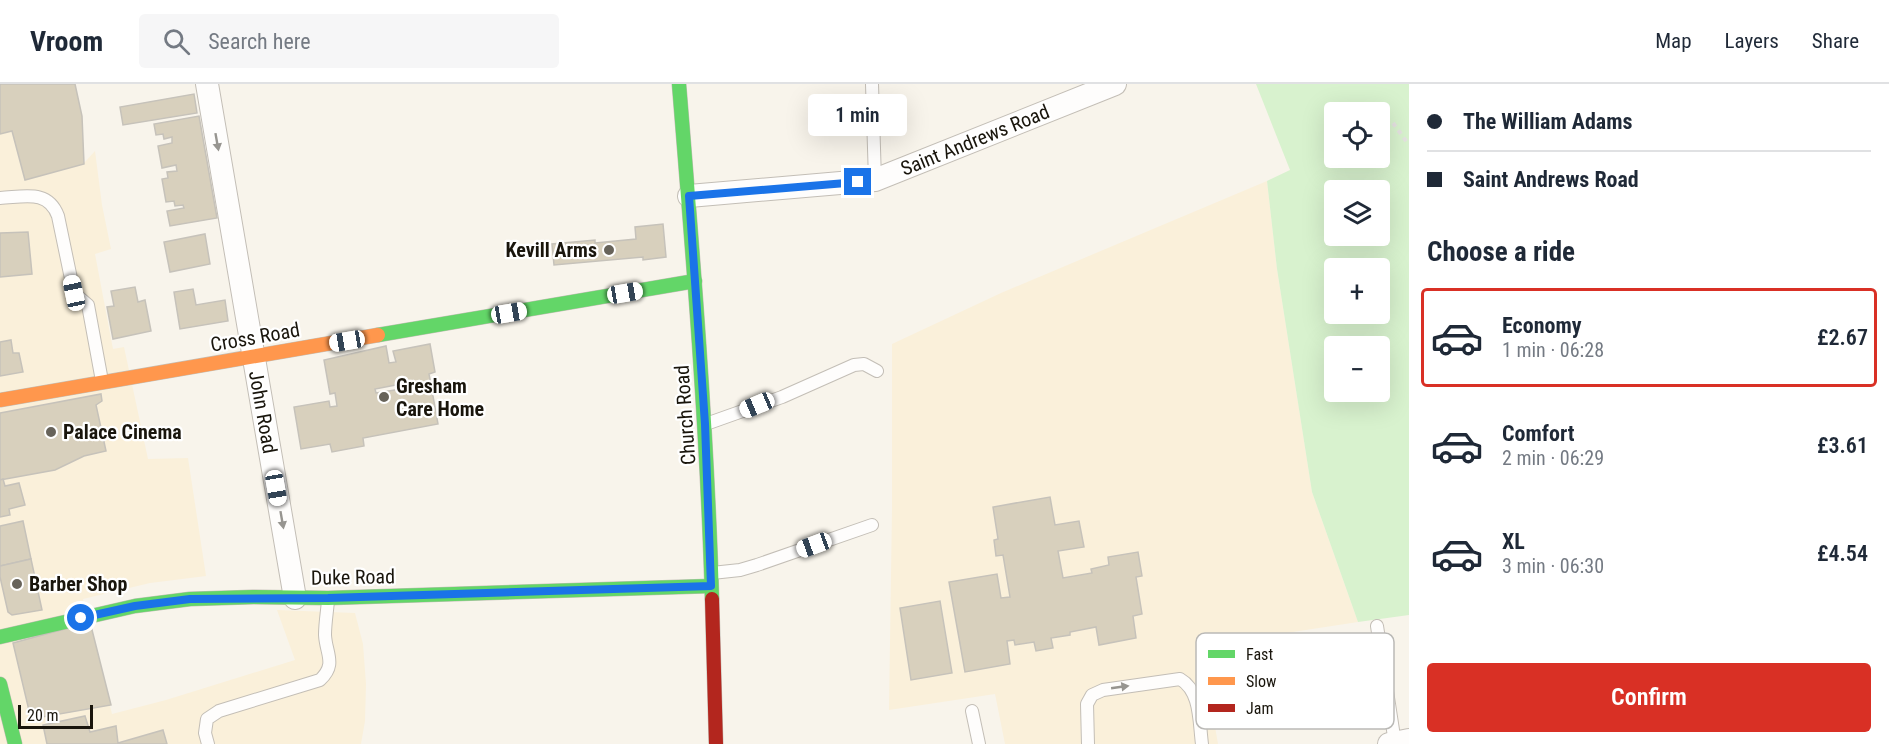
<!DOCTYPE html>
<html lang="en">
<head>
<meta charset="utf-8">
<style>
	:root { --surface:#fff; --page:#f6f6f7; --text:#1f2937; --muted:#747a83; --line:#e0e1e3; --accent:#d93025 }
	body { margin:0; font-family:"Roboto Condensed",sans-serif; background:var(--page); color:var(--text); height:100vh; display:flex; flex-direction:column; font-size:22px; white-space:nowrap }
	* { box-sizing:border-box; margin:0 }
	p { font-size:20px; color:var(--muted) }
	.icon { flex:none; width:33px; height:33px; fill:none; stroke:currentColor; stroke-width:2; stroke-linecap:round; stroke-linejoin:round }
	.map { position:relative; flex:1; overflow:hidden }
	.side { display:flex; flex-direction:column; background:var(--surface); width:480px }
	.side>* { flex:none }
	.banner { display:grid; align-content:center; height:132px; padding:0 18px; background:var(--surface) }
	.fabs { position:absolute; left:1324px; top:18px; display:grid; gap:12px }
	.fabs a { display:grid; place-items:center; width:66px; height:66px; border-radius:6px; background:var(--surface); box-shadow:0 6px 24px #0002; font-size:30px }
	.scale { position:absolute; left:18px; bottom:15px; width:75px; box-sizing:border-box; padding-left:6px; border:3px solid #19150c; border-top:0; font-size:16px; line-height:21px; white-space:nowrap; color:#19150c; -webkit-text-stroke:4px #fff; paint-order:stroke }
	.end { position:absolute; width:27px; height:27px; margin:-14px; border:8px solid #1a73e8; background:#fff; box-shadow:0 0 0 3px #fff }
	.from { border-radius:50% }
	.bubble { position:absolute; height:42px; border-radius:6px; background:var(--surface); box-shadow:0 6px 24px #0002; font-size:20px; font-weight:600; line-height:42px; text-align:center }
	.car { position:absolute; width:18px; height:36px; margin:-18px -9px; border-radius:8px; box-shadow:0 0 4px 2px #0007; background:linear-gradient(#fff 24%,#345 0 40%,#fff 0 76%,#345 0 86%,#fff 0) }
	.banner b { display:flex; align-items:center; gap:21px; height:57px; font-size:22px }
	.banner b+b { border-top:2px solid var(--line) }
	.banner i { width:15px; height:15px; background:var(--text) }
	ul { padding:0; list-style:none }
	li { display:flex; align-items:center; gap:18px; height:99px; margin:0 12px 9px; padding:0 6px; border:3px solid transparent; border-radius:6px }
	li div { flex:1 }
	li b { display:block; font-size:22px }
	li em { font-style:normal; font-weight:600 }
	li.active { border-color:var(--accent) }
	li>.icon { width:54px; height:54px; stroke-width:1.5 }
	h2 { padding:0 18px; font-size:27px; line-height:72px }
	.button { display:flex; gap:12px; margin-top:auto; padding:12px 18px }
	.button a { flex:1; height:69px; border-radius:6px; background:var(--accent); color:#fff; font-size:24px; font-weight:600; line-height:69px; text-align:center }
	header { display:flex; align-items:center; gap:36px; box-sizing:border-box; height:84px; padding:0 30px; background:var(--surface); border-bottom:2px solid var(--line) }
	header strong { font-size:28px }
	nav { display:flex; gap:33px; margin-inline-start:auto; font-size:21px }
	.search { width:420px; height:54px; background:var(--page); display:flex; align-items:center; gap:15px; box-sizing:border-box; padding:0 21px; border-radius:6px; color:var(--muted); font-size:22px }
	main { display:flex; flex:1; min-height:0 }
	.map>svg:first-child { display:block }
</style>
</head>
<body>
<header>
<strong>Vroom</strong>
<div class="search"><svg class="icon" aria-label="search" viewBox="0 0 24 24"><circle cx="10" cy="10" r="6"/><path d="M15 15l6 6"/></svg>Search here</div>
<nav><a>Map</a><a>Layers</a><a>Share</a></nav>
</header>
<main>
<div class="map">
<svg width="1409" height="660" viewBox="0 0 1409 660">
	<rect width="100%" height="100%" fill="#f8f4eb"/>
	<g fill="#faf0da">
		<path d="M 0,0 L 84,79 L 95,67 L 102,121 L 111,165 L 95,170 L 113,265 L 124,263 L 148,375 L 188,374 L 206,492 L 150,499 L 83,515 L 112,630 L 166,616 L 295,576 L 277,526 L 355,529 L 363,560 L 366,600 L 365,637 L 361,660 L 0,660 Z"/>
		<path d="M 1267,97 L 1277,185 L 1312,408 L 1358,538 L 1201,562 L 1218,660 L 1005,660 L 995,610 L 889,626 L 892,425 L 892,260 L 1001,209 Z"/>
	</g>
	<path fill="#d8f2ce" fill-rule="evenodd" d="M 1256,0 L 1409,0 L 1409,531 L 1358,538 L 1312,408 L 1277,185 L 1267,97 L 1290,86 ZM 1335,28 L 1380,28 L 1380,74 L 1335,74 ZM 1335,106 L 1380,106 L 1380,152 L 1335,152 ZM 1335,184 L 1380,184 L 1380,230 L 1335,230 ZM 1335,262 L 1380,262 L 1380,308 L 1335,308 Z"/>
	<g fill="#d8d0bd" stroke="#c6c2ba" stroke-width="1.5" fill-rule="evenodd">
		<path d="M 0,0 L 75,0 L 82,32 L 84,80 L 25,96 L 12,47 L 0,50 Z"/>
		<path d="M 194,10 L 197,29 L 123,41 L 120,23 Z"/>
		<path d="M 199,32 L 217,134 L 170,142 L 167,127 L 184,124 L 183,121 L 175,122 L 174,117 L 166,118 L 162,95 L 168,94 L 167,88 L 177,87 L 176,81 L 162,84 L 158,62 L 172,59 L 172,53 L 164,55 L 163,50 L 156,51 L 154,40 Z"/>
		<path d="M 663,140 L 666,173 L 643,176 L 643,173 L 554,181 L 552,160 L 595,156 L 595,159 L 636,155 L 635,143 Z"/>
		<path d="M 28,148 L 32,190 L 0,193 L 0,149 Z"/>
		<path d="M 205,150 L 210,180 L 170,188 L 164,158 Z"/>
		<path d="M 135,203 L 138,218 L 145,216 L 151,247 L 113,255 L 107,223 L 114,222 L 111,207 Z"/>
		<path d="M 193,205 L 196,221 L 225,216 L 228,237 L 180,245 L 174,208 Z"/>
		<path d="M 11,256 L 13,269 L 19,269 L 23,288 L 0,292 L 0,258 Z"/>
		<path d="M 430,260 L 435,288 L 429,290 L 438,340 L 363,354 L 364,362 L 332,368 L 330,360 L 301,365 L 294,323 L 329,317 L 330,323 L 337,322 L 335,309 L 330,310 L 324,276 L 386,262 L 389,279 L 396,278 L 393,267 ZM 401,300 L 401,305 L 376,309 L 375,305 Z"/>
		<path d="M 101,310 L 102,317 L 96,321 L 106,367 L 84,372 L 55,386 L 0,396 L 0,329 Z"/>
		<path d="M 3,395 L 5,402 L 19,399 L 25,421 L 9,425 L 10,431 L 0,433 L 0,396 Z"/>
		<path d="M 1050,413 L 1055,441 L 1079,437 L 1084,463 L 1058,467 L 1063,494 L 1092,489 L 1091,485 L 1109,481 L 1108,473 L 1138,468 L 1142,492 L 1136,493 L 1142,530 L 1133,532 L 1136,554 L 1099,561 L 1096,543 L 1070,548 L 1070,551 L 1051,554 L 1053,564 L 1036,567 L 1034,558 L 1015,561 L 1014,556 L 1007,557 L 1010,580 L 965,588 L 949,498 L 997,490 L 1001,514 L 1010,513 L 1003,471 L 996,472 L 994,456 L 998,455 L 993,423 Z"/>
		<path d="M 23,437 L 31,475 L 0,482 L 0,442 Z"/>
		<path d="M 31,475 L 42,526 L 12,531 L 8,528 L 0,493 L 0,482 Z"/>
		<path d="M 940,517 L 952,589 L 911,596 L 900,524 Z"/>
		<path d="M 90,538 L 111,621 L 31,635 L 13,559 Z"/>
		<path d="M 85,632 L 90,648 L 116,642 L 118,659 L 163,646 L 167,660 L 47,660 L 43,641 Z"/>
	</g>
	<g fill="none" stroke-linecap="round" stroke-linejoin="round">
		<defs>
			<g id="lane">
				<path d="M 872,0 L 875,96"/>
				<path d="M 0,114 C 24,113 48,105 58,132 L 74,209 L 88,221 L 102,297"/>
				<path d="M 706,340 L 782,313 L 854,281 L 864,280 L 877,287"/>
				<path d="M 712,489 L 740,486 L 757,481 L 872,441"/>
				<path d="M 1377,542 L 1395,659"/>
				<path d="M 972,627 L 979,660"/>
				<path d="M 208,660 L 205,649 L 207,635 L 219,627 L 320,596 C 337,580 326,570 325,551 C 325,540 327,528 328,517"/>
				<path d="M 1088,660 L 1087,620 L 1092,611 L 1103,606 L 1180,595 C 1201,607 1199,638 1202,660"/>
			</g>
			<g id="street">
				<path d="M 207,0 L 295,514"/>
				<path d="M 689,112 L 875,96 L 1115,0"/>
				<path d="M 1389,660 L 1409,656"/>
			</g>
			<g id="fast">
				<path d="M 679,0 C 693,172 707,343 712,515"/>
				<path d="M 378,251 L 695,197"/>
				<path d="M 0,553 L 135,522 L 190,515 L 253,513 L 328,514 L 711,502"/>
				<path d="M 0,600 L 15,660"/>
			</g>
			<path id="slow" d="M 0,316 L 378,251"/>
			<path id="jam" d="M 712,515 L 716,660"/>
		</defs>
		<use href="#lane" stroke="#c3beb6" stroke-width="14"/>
		<use href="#street" stroke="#c3beb6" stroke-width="24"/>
		<use href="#fast" stroke="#c3beb6" stroke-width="15"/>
		<use href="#slow" stroke="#c3beb6" stroke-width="15"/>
		<use href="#jam" stroke="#c3beb6" stroke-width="15"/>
		<path stroke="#e4e2e0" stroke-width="4" stroke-dasharray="4.5 4.5" stroke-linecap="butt" d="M 1393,39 L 1409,61"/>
		<use href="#lane" stroke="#fefdfc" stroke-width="12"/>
		<use href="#street" stroke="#fefdfc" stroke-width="22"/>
		<use href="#fast" stroke="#63d668" stroke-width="14"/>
		<use href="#slow" stroke="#ff974d" stroke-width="14"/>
		<use href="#jam" stroke="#b3261e" stroke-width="14"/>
	</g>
	<defs><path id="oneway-solid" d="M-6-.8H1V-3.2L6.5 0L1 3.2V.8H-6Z" transform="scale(1.5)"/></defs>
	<g fill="#979590">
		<use href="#oneway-solid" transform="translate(217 58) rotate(80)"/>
		<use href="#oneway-solid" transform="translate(282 436) rotate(80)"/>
		<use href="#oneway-solid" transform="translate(1120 603) rotate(-8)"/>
	</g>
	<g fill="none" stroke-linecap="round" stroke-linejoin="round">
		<path stroke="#1a73e8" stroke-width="8" d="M 81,534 L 135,522 L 190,515 L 328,514 L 711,502 L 705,340 L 689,112 L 858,98"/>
	</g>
	<g fill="#67635a" stroke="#fff" stroke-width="2">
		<circle cx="609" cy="166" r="6"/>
		<circle cx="384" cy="313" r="6"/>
		<circle cx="51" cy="348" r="6"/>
		<circle cx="17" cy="500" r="6"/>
	</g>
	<g text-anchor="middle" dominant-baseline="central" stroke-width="4.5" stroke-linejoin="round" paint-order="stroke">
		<g font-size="20" fill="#19150c" stroke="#fff">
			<text transform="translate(975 56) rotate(-22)">Saint Andrews Road</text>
			<text transform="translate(255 253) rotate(-10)">Cross Road</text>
			<text transform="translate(263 328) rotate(80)">John Road</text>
			<text transform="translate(685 331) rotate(-94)">Church Road</text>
			<text transform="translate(353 493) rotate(-1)">Duke Road</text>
		</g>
		<g font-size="20" font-weight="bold" fill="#19150c" stroke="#fff" text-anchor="start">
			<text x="597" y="166" text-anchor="end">Kevill Arms</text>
			<text x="396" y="302">Gresham<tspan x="396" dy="23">Care Home</tspan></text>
			<text x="63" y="348">Palace Cinema</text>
			<text x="29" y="500">Barber Shop</text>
		</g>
	</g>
	<rect x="1196" y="549" width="198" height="96" rx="9" fill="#fff" stroke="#bab9b6" stroke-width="1.5"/>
	<rect x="1208" y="566" width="27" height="8" fill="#63d668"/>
	<rect x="1208" y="593" width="27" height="8" fill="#ff974d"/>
	<rect x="1208" y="620" width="27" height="8" fill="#b3261e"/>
	<g font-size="16" fill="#19150c">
		<text x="1246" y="576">Fast</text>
		<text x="1246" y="603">Slow</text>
		<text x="1246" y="630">Jam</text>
	</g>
</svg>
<div class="fabs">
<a><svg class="icon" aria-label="locate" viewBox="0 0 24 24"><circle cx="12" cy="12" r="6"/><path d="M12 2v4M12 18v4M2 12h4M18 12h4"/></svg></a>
<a><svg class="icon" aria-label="layers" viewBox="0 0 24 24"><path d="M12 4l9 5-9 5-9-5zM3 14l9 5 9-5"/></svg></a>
<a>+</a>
<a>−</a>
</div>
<div class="scale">20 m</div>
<i class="end from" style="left:81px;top:534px"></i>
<i class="end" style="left:858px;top:98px"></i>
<div class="bubble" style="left:808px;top:10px;width:99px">1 min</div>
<i class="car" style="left:74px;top:209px;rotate:348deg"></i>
<i class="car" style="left:625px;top:209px;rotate:80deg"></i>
<i class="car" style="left:509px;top:229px;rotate:80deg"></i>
<i class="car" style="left:347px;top:257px;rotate:260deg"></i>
<i class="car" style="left:757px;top:321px;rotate:247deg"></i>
<i class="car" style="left:276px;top:404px;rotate:170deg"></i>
<i class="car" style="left:814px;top:461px;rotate:250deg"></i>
</div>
<section class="side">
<div class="banner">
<b><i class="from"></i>The William Adams</b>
<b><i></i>Saint Andrews Road</b>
</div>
<h2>Choose a ride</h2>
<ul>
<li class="active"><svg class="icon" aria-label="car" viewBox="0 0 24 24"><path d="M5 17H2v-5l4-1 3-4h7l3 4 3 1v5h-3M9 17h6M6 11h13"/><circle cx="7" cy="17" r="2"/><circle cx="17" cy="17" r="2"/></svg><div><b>Economy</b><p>1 min · 06:28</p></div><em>£2.67</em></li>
<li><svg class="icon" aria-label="car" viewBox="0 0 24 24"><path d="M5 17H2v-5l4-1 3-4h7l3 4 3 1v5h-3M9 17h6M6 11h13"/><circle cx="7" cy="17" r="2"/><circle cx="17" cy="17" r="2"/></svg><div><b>Comfort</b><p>2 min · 06:29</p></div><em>£3.61</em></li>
<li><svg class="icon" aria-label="car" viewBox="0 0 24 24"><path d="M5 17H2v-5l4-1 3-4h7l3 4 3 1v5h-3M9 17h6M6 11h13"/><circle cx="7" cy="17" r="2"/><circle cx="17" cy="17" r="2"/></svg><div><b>XL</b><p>3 min · 06:30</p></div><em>£4.54</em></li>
</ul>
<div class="button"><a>Confirm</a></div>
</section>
</main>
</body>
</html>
